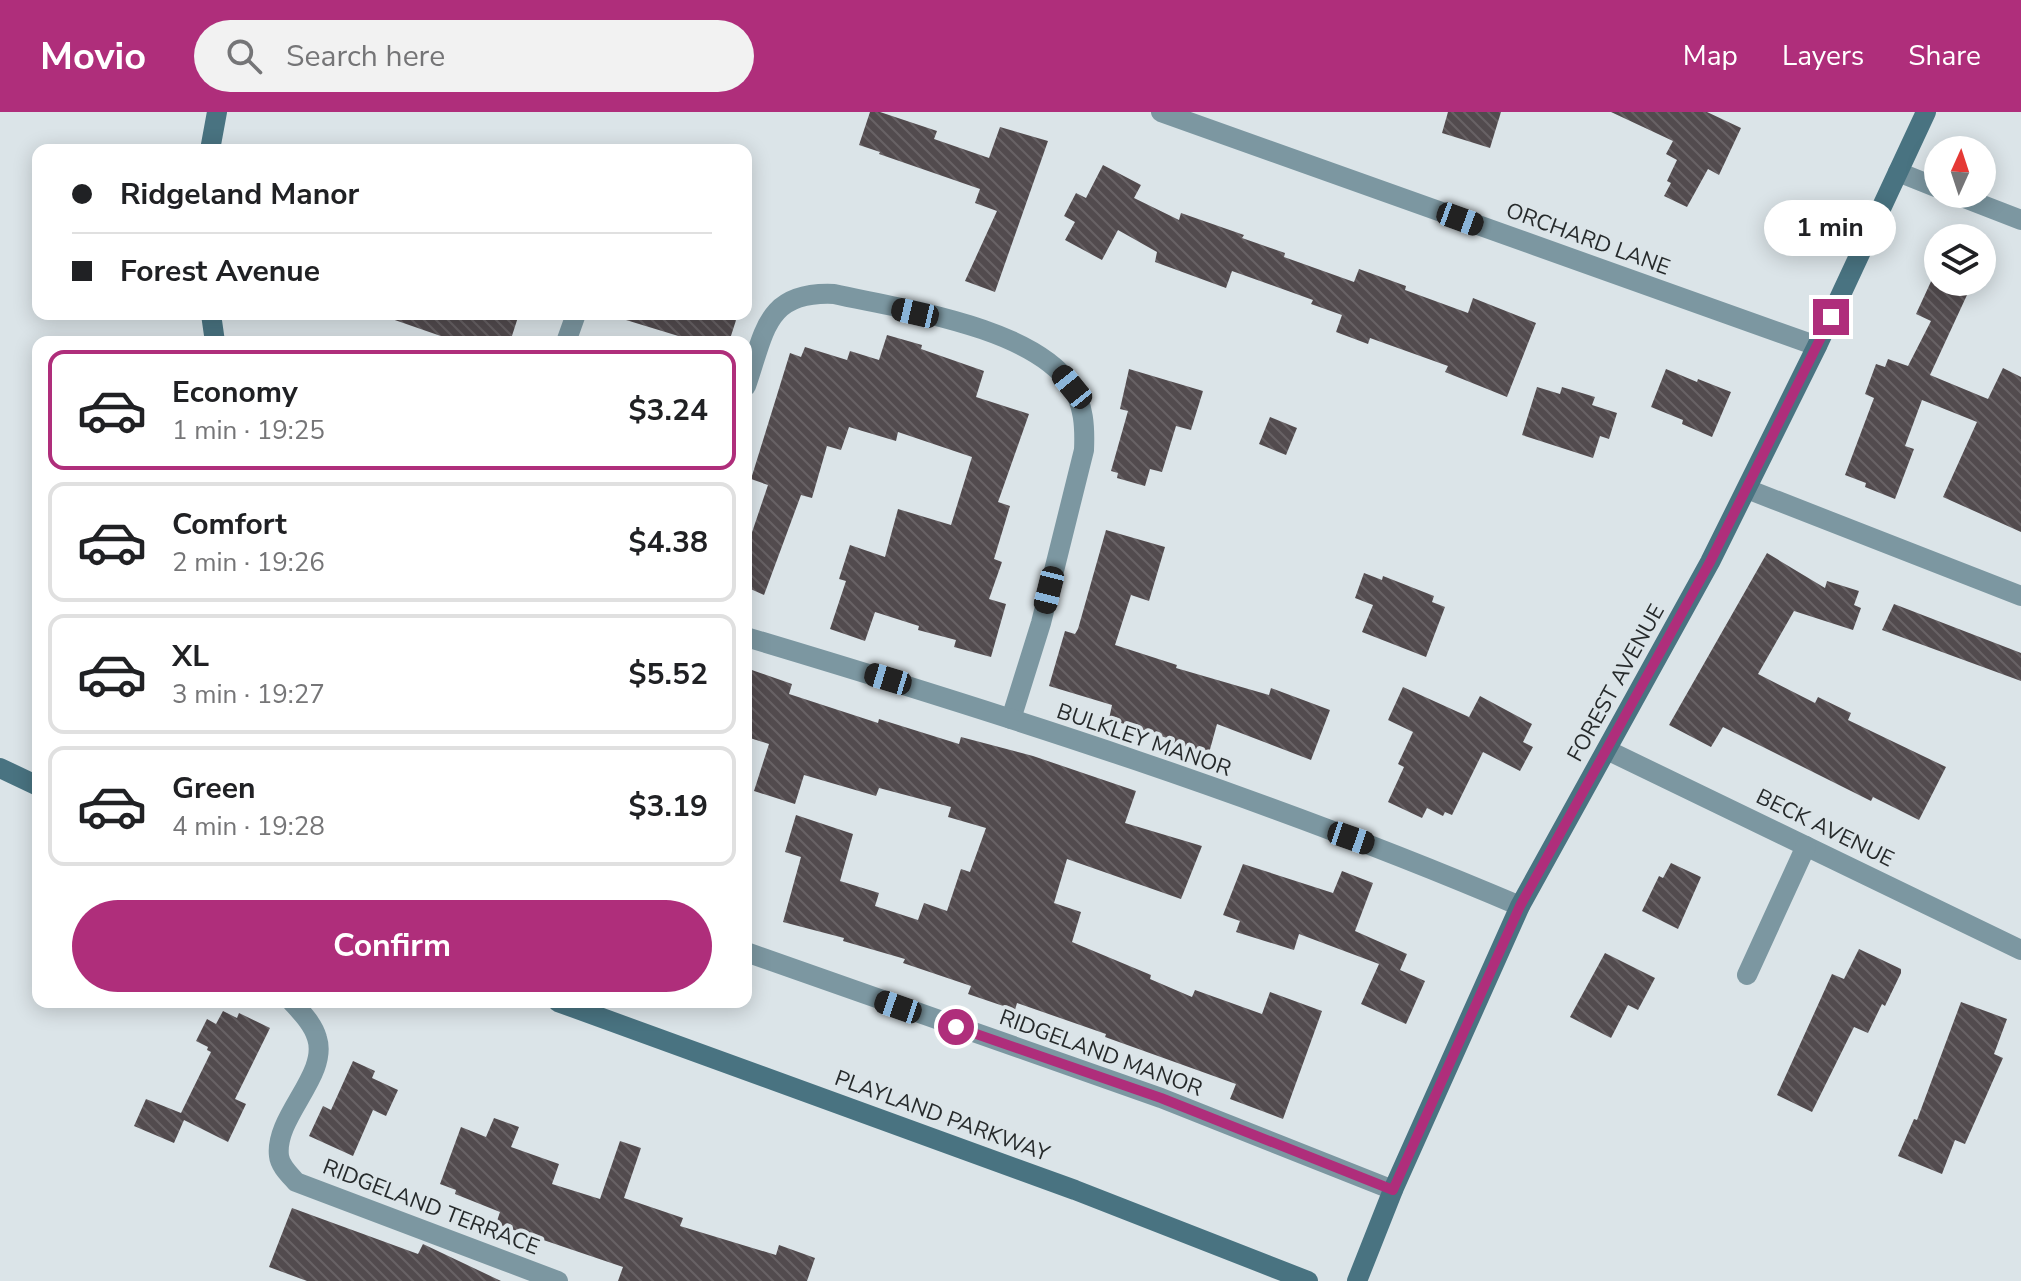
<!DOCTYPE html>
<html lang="en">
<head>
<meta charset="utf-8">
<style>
	:root { --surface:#fff; --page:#f2f2f2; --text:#202124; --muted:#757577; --line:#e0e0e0; --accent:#af2e7b }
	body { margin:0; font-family:"Nunito Sans",sans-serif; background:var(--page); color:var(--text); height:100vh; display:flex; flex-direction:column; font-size:30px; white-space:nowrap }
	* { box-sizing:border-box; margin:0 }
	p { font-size:26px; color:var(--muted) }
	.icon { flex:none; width:44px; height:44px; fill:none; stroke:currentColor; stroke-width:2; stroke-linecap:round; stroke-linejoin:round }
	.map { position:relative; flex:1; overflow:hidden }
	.side { position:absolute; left:32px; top:224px; width:720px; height:672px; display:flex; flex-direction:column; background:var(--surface); border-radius:16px; box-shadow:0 4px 20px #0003 }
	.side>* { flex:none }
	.guide { position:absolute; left:32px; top:32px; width:720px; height:176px; border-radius:16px; box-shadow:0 4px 20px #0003; display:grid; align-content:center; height:176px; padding:0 40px; background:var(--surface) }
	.needle { width:52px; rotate:3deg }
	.fabs { position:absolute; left:1924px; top:24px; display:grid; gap:16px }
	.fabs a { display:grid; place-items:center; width:72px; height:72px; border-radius:50%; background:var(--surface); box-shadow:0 4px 20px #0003; font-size:40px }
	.end { position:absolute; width:36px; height:36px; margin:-18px; border:10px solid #af2e7b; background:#fff; box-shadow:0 0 0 4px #fff }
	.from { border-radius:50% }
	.bubble { position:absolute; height:56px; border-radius:28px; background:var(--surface); box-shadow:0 4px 20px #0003; font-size:26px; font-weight:700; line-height:56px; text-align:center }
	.car { position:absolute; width:24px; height:48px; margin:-24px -12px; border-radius:10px; box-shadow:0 0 6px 2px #0007; background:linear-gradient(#222 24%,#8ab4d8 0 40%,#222 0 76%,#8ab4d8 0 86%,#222 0) }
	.guide b { display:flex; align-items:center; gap:28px; height:76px; font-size:30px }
	.guide b+b { border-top:2px solid var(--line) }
	.guide i { width:20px; height:20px; background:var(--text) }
	ul { padding:14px 0 0; list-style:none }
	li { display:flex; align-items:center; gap:24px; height:120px; margin:0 16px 12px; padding:0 24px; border:4px solid var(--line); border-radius:16px }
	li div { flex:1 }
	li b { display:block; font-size:30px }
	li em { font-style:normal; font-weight:700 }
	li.on { border-color:var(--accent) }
	li>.icon { width:72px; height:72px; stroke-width:1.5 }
	.cta { display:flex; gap:16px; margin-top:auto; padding:16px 40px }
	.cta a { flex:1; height:92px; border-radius:48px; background:var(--accent); color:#fff; font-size:32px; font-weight:700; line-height:92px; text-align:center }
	header { display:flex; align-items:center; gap:48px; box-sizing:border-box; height:112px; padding:0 40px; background:var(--accent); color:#fff }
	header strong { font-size:38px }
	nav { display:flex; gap:44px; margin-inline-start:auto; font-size:28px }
	.search { width:560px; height:72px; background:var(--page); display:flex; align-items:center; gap:20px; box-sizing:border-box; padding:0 28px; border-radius:44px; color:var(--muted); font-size:30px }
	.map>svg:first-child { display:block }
</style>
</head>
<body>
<header>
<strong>Movio</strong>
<div class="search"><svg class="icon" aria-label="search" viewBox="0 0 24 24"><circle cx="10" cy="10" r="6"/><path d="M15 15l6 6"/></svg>Search here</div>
<nav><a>Map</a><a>Layers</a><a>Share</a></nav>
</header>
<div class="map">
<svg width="2021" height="1169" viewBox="0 0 2021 1169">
	<defs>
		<pattern id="building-back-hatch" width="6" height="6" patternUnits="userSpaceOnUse" patternTransform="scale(2)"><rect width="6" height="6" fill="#524b4e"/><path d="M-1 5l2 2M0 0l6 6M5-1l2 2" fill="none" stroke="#686265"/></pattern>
	</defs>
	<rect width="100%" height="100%" fill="#dbe4e8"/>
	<g fill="url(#building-back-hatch)">
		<path d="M 870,0 L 880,0 L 937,19 L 934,27 L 989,46 L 1000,15 L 1048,29 L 995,180 L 965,169 L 997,99 L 975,91 L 980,77 L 879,42 L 880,40 L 859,33 Z"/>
		<path d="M 1448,0 L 1501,0 L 1490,36 L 1442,21 Z"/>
		<path d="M 1611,0 L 1707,0 L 1741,16 L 1719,63 L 1708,57 L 1687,95 L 1664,84 L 1671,71 L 1667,69 L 1677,48 L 1666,42 L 1673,29 Z"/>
		<path d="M 1103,53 L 1141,73 L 1134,86 L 1179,108 L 1181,101 L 1244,123 L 1242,126 L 1285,141 L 1284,145 L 1354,170 L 1359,157 L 1406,174 L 1405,178 L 1468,201 L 1473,186 L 1536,211 L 1507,285 L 1445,260 L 1448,254 L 1370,226 L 1368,232 L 1336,220 L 1342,203 L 1311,192 L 1313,188 L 1232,159 L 1226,176 L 1155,150 L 1157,140 L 1118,118 L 1102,148 L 1065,128 L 1075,110 L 1064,104 L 1076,81 L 1086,86 Z"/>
		<path d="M 1934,163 L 1938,165 L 1938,170 L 1973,170 L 1930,263 L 1988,287 L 2003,256 L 2021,265 L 2021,420 L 1943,385 L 1977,310 L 1922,288 L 1905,334 L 1914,337 L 1895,387 L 1865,375 L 1866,371 L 1845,363 L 1874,286 L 1865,282 L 1876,252 L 1885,255 L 1888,247 L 1908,254 L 1931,209 L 1916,202 Z"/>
		<path d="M 389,202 L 519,202 L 510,230 L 458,230 L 389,206 Z"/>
		<path d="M 627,202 L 738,202 L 729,230 L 698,230 L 626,208 Z"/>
		<path d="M 887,223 L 922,233 L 921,237 L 984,259 L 976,285 L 1029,302 L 998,390 L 1010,394 L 994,447 L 1002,450 L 989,487 L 1006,492 L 991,545 L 954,535 L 956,528 L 918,518 L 919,514 L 875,500 L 865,529 L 830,517 L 846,469 L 839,467 L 850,433 L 885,445 L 898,397 L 951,413 L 972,345 L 898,320 L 896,329 L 849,315 L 841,338 L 827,334 L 812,386 L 801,383 L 764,483 L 746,475 L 746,438 L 768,373 L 751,367 L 790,241 L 801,245 L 805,235 L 847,248 L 850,239 L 879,248 Z"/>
		<path d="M 1129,257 L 1203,279 L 1191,318 L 1176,314 L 1162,360 L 1150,357 L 1145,374 L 1117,366 L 1118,361 L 1111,359 L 1128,299 L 1120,297 Z"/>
		<path d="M 1666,257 L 1697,270 L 1698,267 L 1731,280 L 1712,325 L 1682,312 L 1683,308 L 1651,295 Z"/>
		<path d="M 1537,275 L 1560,282 L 1562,275 L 1595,285 L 1592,293 L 1617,301 L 1609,327 L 1600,324 L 1593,346 L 1522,323 Z"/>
		<path d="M 1270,305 L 1297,316 L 1286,343 L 1259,332 Z"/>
		<path d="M 1106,418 L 1165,435 L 1149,489 L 1131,483 L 1115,533 L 1177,553 L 1176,556 L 1269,583 L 1271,576 L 1330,598 L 1311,648 L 1217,612 L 1209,641 L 1167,629 L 1167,626 L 1109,607 L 1112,593 L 1049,574 L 1065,519 L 1075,522 L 1078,517 Z"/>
		<path d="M 1767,441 L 1825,476 L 1827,469 L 1859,479 L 1854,493 L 1861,496 L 1853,518 L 1794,499 L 1758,562 L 1815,591 L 1818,585 L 1851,601 L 1848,608 L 1946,655 L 1919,708 L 1873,685 L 1871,689 L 1723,615 L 1711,635 L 1669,613 Z"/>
		<path d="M 1364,461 L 1382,468 L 1383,464 L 1434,484 L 1432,490 L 1445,495 L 1426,545 L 1362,520 L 1373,493 L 1355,486 Z"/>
		<path d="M 1894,492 L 2021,541 L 2021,569 L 1882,518 Z"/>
		<path d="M 746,556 L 792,572 L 789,582 L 878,611 L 879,607 L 959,632 L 961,625 L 1033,644 L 1136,679 L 1125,711 L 1202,734 L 1181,787 L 1067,747 L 1054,791 L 1081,800 L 1072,830 L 1151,863 L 1150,867 L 1192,885 L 1195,878 L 1262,902 L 1270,880 L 1322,899 L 1283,1007 L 1230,987 L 1236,972 L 1105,925 L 1106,922 L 1017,891 L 1015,898 L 968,882 L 971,874 L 903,851 L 905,847 L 843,829 L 844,826 L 783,810 L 801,745 L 785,740 L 796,703 L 853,722 L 840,769 L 879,781 L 875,794 L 918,808 L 924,791 L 947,799 L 961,757 L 970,760 L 986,716 L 948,705 L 951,695 L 879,676 L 876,684 L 804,663 L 795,692 L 754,679 L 769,632 L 750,626 L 750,623 L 746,622 Z"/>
		<path d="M 1403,575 L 1469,605 L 1480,584 L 1532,612 L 1523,630 L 1533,635 L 1520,659 L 1483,640 L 1452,703 L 1445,700 L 1443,704 L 1427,696 L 1422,706 L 1388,690 L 1404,655 L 1398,652 L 1413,620 L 1388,608 Z"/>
		<path d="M 1671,751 L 1701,765 L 1678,817 L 1642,799 L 1659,764 L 1663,766 Z"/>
		<path d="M 1243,752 L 1333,781 L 1342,759 L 1373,771 L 1355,819 L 1407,842 L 1400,858 L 1425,869 L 1406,912 L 1361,892 L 1379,852 L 1299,822 L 1294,838 L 1236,820 L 1240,809 L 1223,803 Z"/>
		<path d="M 1859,837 L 1901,857 L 1901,861 L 1885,894 L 1882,892 L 1868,921 L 1854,915 L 1812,1000 L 1777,983 L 1832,862 L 1844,867 Z"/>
		<path d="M 1605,841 L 1655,866 L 1638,898 L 1628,893 L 1611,926 L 1570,905 Z"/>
		<path d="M 1961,890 L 2007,907 L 1994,942 L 2003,946 L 1965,1032 L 1955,1028 L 1942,1062 L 1898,1044 L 1914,1007 L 1917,1008 Z"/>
		<path d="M 223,899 L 237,906 L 239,901 L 270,916 L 235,987 L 246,992 L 228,1030 L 184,1008 L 174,1031 L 134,1014 L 146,987 L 181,1001 L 211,940 L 207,938 L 208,935 L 196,929 L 207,907 L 216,912 Z"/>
		<path d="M 353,949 L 375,959 L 372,966 L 398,978 L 386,1004 L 373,998 L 353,1044 L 309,1024 L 323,994 L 331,998 Z"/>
		<path d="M 494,1006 L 519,1015 L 511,1035 L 559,1052 L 552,1072 L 600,1087 L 620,1029 L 641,1036 L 624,1086 L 683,1106 L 680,1114 L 776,1143 L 779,1133 L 815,1146 L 807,1169 L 618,1169 L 623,1155 L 496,1112 L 500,1100 L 455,1082 L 456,1078 L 440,1072 L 461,1015 L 486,1025 Z"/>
		<path d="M 292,1096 L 418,1142 L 423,1132 L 501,1169 L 307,1169 L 269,1155 Z"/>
	</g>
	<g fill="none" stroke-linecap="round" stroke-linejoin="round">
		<g stroke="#7c97a1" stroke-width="20">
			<path d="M 1161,0 L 1817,234"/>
			<path d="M 1898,60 L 1938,76"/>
			<path d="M 1954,82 L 2021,108"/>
			<path d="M 566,230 L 576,202"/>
			<path d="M 746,274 C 765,220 765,179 834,182 C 901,197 1030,214 1071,273 C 1084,293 1085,315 1084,338 L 1041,511 L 1011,607"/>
			<path d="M 1747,377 L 2021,484"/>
			<path d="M 746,525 C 1007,603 1269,687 1520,794"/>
			<path d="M 1607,638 L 2021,838"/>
			<path d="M 746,840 L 1161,986 L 1393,1078"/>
			<path d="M 1747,863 L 1806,734"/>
			<path d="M 292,890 C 302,901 313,912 317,926 C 329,963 274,1005 279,1044 C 280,1054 290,1063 296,1070 L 558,1169"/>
		</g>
		<g stroke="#497381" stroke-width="20">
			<path d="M 210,38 L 217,0"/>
			<path d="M 211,202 L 215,230"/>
			<path d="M 0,656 L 38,674"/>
			<path d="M 558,890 L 1075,1078 L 1308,1169"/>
			<path d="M 1357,1169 L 1393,1078 L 1520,794 L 1710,450 L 1817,234 L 1926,0"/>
		</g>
	</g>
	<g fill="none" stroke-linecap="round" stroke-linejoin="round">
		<path stroke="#af2e7b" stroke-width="10" d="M 956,915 L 1161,986 L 1393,1078 L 1520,794 L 1710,450 L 1831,205"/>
	</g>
	<g text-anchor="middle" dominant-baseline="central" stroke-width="8" stroke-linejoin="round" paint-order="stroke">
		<g font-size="22" fill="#262a2b" stroke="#dbe4e8">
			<text transform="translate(1588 127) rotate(20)">ORCHARD LANE</text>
			<text transform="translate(1616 571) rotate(-61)">FOREST AVENUE</text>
			<text transform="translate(1144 628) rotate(19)">BULKLEY MANOR</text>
			<text transform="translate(1825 716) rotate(26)">BECK AVENUE</text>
			<text transform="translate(1101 941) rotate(20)">RIDGELAND MANOR</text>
			<text transform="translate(942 1004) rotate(20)">PLAYLAND PARKWAY</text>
			<text transform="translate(431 1095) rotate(21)">RIDGELAND TERRACE</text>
		</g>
	</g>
</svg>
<div class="fabs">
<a><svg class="needle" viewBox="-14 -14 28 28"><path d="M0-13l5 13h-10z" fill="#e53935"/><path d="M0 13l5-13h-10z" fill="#757577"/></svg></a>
<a><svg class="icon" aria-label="layers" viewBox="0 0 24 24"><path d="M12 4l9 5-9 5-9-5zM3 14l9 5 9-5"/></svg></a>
</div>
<i class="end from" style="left:956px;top:915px"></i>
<i class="end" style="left:1831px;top:205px"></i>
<div class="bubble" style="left:1764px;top:88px;width:132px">1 min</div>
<i class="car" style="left:1460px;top:107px;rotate:110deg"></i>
<i class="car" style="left:915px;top:201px;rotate:283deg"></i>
<i class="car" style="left:1072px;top:275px;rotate:321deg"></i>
<i class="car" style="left:1049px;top:478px;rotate:194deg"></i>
<i class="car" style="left:888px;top:567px;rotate:287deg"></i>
<i class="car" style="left:1351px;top:726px;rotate:109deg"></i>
<i class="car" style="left:898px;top:895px;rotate:289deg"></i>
<div class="guide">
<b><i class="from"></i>Ridgeland Manor</b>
<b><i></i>Forest Avenue</b>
</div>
<section class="side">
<ul>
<li class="on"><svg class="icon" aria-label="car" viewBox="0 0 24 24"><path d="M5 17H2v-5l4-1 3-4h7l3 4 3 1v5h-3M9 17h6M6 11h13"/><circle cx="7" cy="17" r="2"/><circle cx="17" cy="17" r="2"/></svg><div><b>Economy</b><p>1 min · 19:25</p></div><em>$3.24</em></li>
<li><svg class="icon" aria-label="car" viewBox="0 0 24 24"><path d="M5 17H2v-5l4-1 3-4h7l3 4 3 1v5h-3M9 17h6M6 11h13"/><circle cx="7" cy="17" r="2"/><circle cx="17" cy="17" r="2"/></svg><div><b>Comfort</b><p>2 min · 19:26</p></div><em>$4.38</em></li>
<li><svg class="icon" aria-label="car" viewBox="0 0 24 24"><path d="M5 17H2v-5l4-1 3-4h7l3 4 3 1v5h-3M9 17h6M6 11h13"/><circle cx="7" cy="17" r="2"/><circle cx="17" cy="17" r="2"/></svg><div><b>XL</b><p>3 min · 19:27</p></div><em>$5.52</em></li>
<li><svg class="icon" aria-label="car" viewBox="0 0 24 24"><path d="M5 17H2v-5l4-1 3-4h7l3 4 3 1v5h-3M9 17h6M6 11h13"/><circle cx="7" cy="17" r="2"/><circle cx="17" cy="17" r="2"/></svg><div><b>Green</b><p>4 min · 19:28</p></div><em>$3.19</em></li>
</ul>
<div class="cta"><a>Confirm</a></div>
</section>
</div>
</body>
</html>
